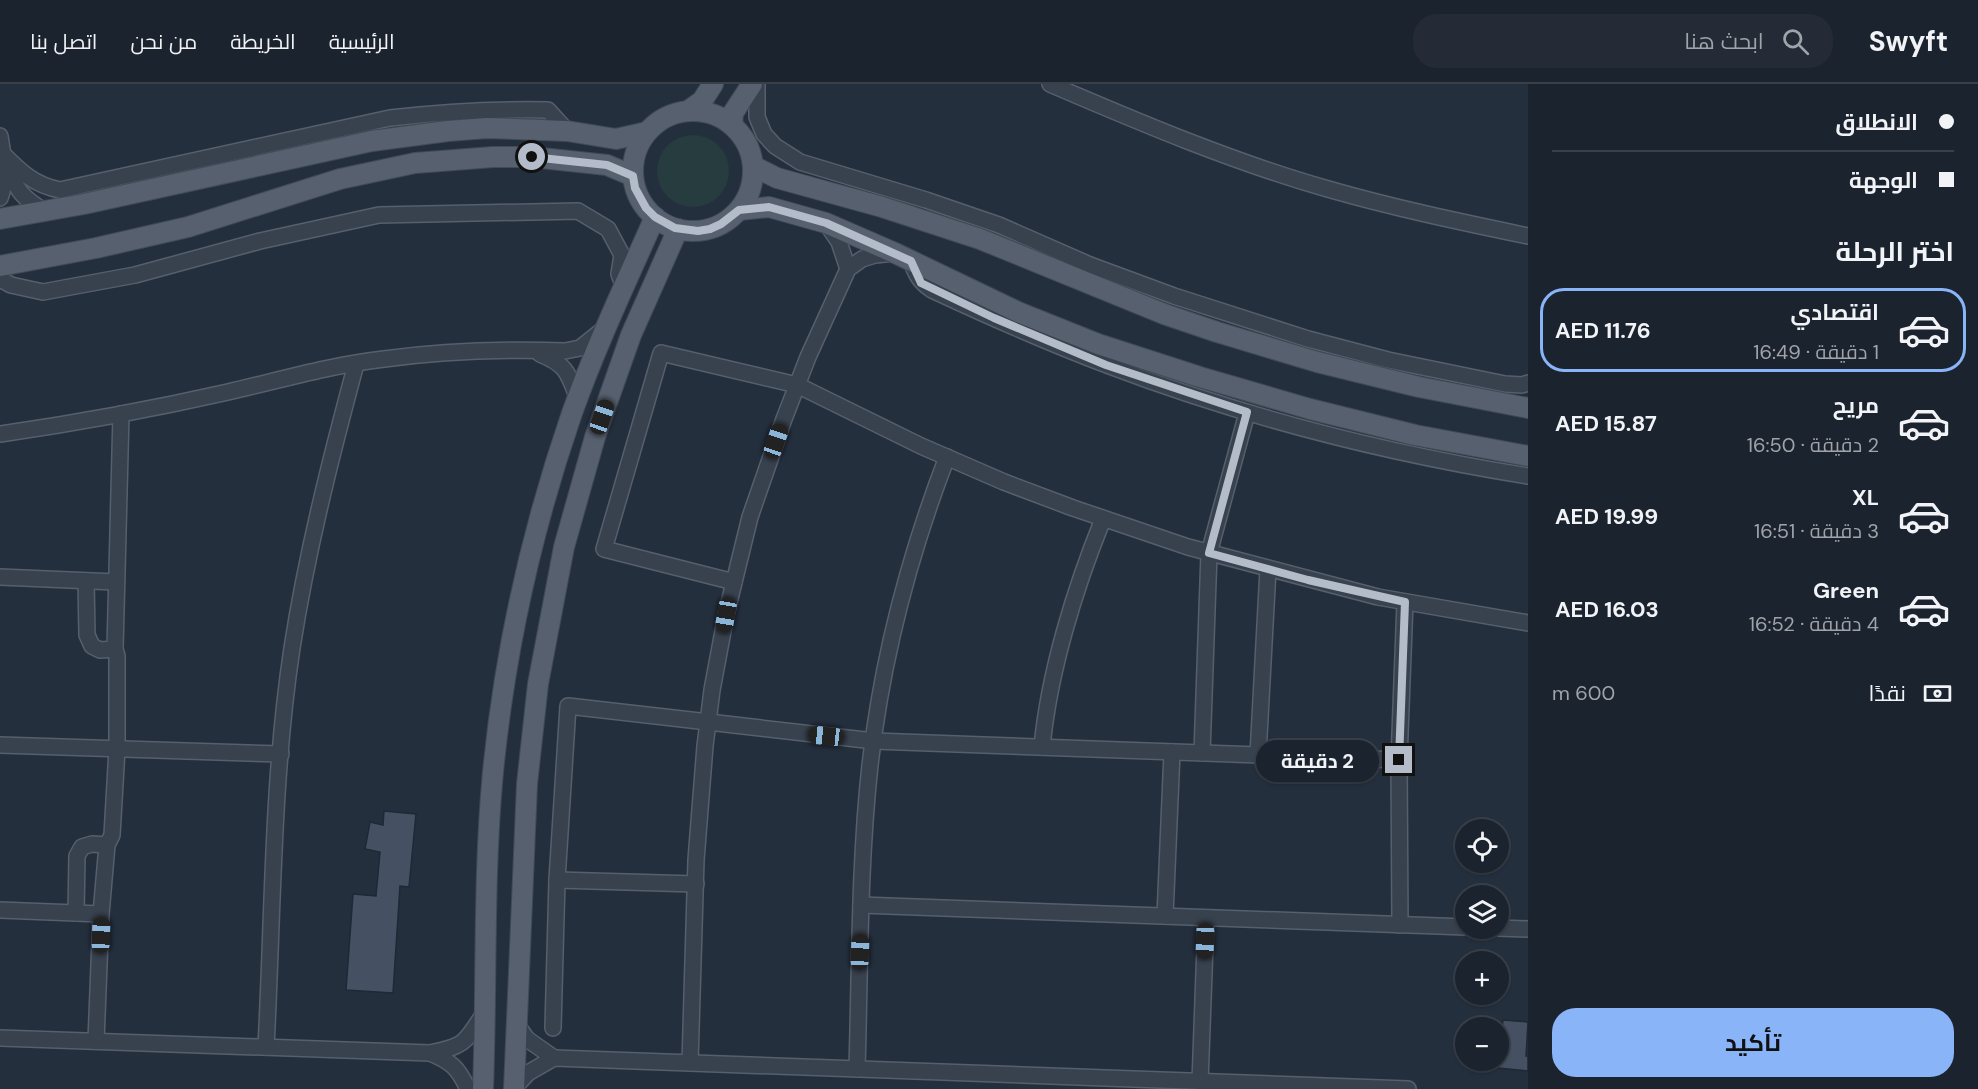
<!DOCTYPE html>
<html lang="ar">
<head>
<meta charset="utf-8">
<style>
	:root { --surface:#1b232e; --page:#242b36; --text:#f1f3f6; --muted:#a0a4aa; --line:#39404a; --accent:#8ab4f8 }
	body { margin:0; font-family:"DM Sans",Cairo,sans-serif; background:var(--page); color:var(--text); direction:rtl; height:100vh; display:flex; flex-direction:column; font-size:22px; white-space:nowrap }
	* { box-sizing:border-box; margin:0 }
	p { font-size:20px; color:var(--muted) }
	.icon { flex:none; width:33px; height:33px; fill:none; stroke:currentColor; stroke-width:2; stroke-linecap:round; stroke-linejoin:round }
	.map { position:relative; flex:1; overflow:hidden; direction:ltr }
	.drawer { display:flex; flex-direction:column; background:var(--surface); width:450px }
	.drawer>* { flex:none }
	.top-card { display:grid; align-content:center; height:132px; padding:0 24px; background:var(--surface) }
	.controls { position:absolute; left:1455px; top:735px; display:grid; gap:12px }
	.controls a { display:grid; place-items:center; width:54px; height:54px; border-radius:50%; background:var(--surface); box-shadow:0 2px 4px #0004,0 0 0 2px var(--line); font-size:30px }
	.end { position:absolute; width:27px; height:27px; margin:-14px; border:8px solid #b4bcc9; background:#111; box-shadow:0 0 0 3px #111 }
	.from { border-radius:50% }
	.bubble { position:absolute; height:42px; border-radius:21px; background:var(--surface); box-shadow:0 2px 4px #0004,0 0 0 2px var(--line); font-size:20px; font-weight:700; line-height:42px; text-align:center; direction:rtl }
	.car { position:absolute; width:18px; height:36px; margin:-18px -9px; border-radius:8px; box-shadow:0 0 4px 2px #0007; background:linear-gradient(#222 24%,#8ab4d8 0 40%,#222 0 76%,#8ab4d8 0 86%,#222 0) }
	.top-card b { display:flex; align-items:center; gap:21px; height:57px; font-size:22px }
	.top-card b+b { border-top:2px solid var(--line) }
	.top-card i { width:15px; height:15px; background:var(--text) }
	ul { padding:0; list-style:none }
	li { display:flex; align-items:center; gap:18px; height:84px; margin:0 12px 9px; padding:0 12px; border:3px solid transparent; border-radius:24px }
	li div { flex:1 }
	li b { display:block; font-size:22px }
	li em { font-style:normal; font-weight:700 }
	li.selected { border-color:var(--accent) }
	li>.icon { width:54px; height:54px; stroke-width:1.5 }
	h2 { padding:0 24px; font-size:27px; line-height:72px }
	.pay { display:flex; align-items:center; gap:15px; height:66px; padding:0 24px; font-size:22px }
	.pay p { margin-inline-start:auto }
	.action { display:flex; gap:12px; margin-top:auto; padding:12px 24px }
	.action a { flex:1; height:69px; border-radius:24px; background:var(--accent); color:#111; font-size:24px; font-weight:700; line-height:69px; text-align:center }
	header { display:flex; align-items:center; gap:36px; box-sizing:border-box; height:84px; padding:0 30px; background:var(--surface); border-bottom:2px solid var(--line) }
	header strong { font-size:28px }
	nav { display:flex; gap:33px; margin-inline-start:auto; font-size:21px }
	.search { width:420px; height:54px; background:var(--page); display:flex; align-items:center; gap:15px; box-sizing:border-box; padding:0 21px; border-radius:24px; color:var(--muted); font-size:22px }
	main { display:flex; flex:1; min-height:0 }
	.map>svg:first-child { display:block }
</style>
</head>
<body>
<header>
<strong>Swyft</strong>
<div class="search"><svg class="icon" aria-label="search" viewBox="0 0 24 24"><circle cx="10" cy="10" r="6"/><path d="M15 15l6 6"/></svg>ابحث هنا</div>
<nav><a>الرئيسية</a><a>الخريطة</a><a>من نحن</a><a>اتصل بنا</a></nav>
</header>
<main>
<section class="drawer">
<div class="top-card">
<b><i class="from"></i>الانطلاق</b>
<b><i></i>الوجهة</b>
</div>
<h2>اختر الرحلة</h2>
<ul>
<li class="selected"><svg class="icon" aria-label="car" viewBox="0 0 24 24"><path d="M5 17H2v-5l4-1 3-4h7l3 4 3 1v5h-3M9 17h6M6 11h13"/><circle cx="7" cy="17" r="2"/><circle cx="17" cy="17" r="2"/></svg><div><b>اقتصادي</b><p>1 دقيقة · 16:49</p></div><em>AED 11.76</em></li>
<li><svg class="icon" aria-label="car" viewBox="0 0 24 24"><path d="M5 17H2v-5l4-1 3-4h7l3 4 3 1v5h-3M9 17h6M6 11h13"/><circle cx="7" cy="17" r="2"/><circle cx="17" cy="17" r="2"/></svg><div><b>مريح</b><p>2 دقيقة · 16:50</p></div><em>AED 15.87</em></li>
<li><svg class="icon" aria-label="car" viewBox="0 0 24 24"><path d="M5 17H2v-5l4-1 3-4h7l3 4 3 1v5h-3M9 17h6M6 11h13"/><circle cx="7" cy="17" r="2"/><circle cx="17" cy="17" r="2"/></svg><div><b>XL</b><p>3 دقيقة · 16:51</p></div><em>AED 19.99</em></li>
<li><svg class="icon" aria-label="car" viewBox="0 0 24 24"><path d="M5 17H2v-5l4-1 3-4h7l3 4 3 1v5h-3M9 17h6M6 11h13"/><circle cx="7" cy="17" r="2"/><circle cx="17" cy="17" r="2"/></svg><div><b>Green</b><p>4 دقيقة · 16:52</p></div><em>AED 16.03</em></li>
</ul>
<div class="pay"><svg class="icon" aria-label="cash" viewBox="0 0 24 24"><path d="M3 7h18v10H3z"/><circle cx="12" cy="12" r="2"/></svg>نقدًا<p>600 m</p></div>
<div class="action"><a>تأكيد</a></div>
</section>
<div class="map">
<svg width="1528" height="1005" viewBox="0 0 1528 1005">
	<rect width="100%" height="100%" fill="#242f3e"/>
	<circle fill="#263c3f" cx="693" cy="87" r="36"/>
	<g fill="#455162" stroke="#1f2835" stroke-width="1.5">
		<path d="M 384,727 L 416,730 L 409,803 L 400,802 L 393,909 L 346,906 L 353,810 L 376,812 L 380,768 L 365,765 L 370,738 L 383,741 Z"/>
		<path d="M 1503,936 L 1528,938 L 1526,972 L 1528,972 L 1528,987 L 1498,984 Z"/>
	</g>
	<g fill="none" stroke-linecap="round" stroke-linejoin="round">
		<defs>
			<g id="minor">
				<path d="M 757,0 L 757,33 L 764,50 L 775,62 L 800,78 L 926,116 L 999,141 L 1090,181 L 1174,212 L 1308,255 L 1388,276 L 1505,300 L 1522,301 L 1528,299"/>
				<path d="M 1050,0 C 1141,39 1233,78 1328,105 C 1394,124 1461,138 1528,152"/>
				<path d="M 0,52 C 3,72 8,95 0,114"/>
				<path d="M 3,70 C 21,88 34,101 60,106 L 390,34 C 443,28 494,25 548,26 L 567,47"/>
				<path d="M 4,78 C 18,105 17,110 44,127"/>
				<path d="M 826,139 L 839,158 L 848,185"/>
				<path d="M 911,177 C 916,191 920,198 932,206 C 990,233 1048,259 1107,281 C 1244,333 1384,369 1528,392"/>
				<path d="M 0,195 L 11,201 L 43,208 L 135,191 L 260,157 L 379,131 L 578,127 L 608,145 L 622,171 L 619,190 L 624,203"/>
				<path d="M 540,270 C 567,281 568,289 578,315"/>
				<path d="M 0,350 C 77,339 153,325 228,308 C 280,296 331,281 384,275 C 444,267 505,265 565,267 L 580,264 L 605,244"/>
				<path d="M 0,493 L 116,498"/>
				<path d="M 86,497 L 87,551 L 92,562 L 100,566 L 115,565"/>
				<path d="M 734,498 L 604,465 L 661,269 L 797,301 L 921,362 L 1004,398 L 1073,424 L 1188,463 L 1378,513 L 1528,539"/>
				<path d="M 0,661 L 281,670"/>
				<path d="M 1042,663 C 1049,588 1075,504 1103,435"/>
				<path d="M 1202,669 L 1209,469 L 1247,329"/>
				<path d="M 1258,671 L 1268,485"/>
				<path d="M 557,796 L 696,800"/>
				<path d="M 861,821 L 1466,843"/>
				<path d="M 0,826 L 101,830"/>
				<path d="M 76,829 L 77,772 L 82,763 L 92,760 L 107,761"/>
				<path d="M 1165,832 L 1172,668"/>
				<path d="M 1400,841 L 1399,676 L 1405,518"/>
				<path d="M 1498,844 L 1528,845"/>
				<path d="M 517,941 L 527,955 L 554,974"/>
				<path d="M 553,944 L 557,796 L 568,622 L 874,657 L 1399,676"/>
				<path d="M 0,954 L 430,969 C 465,962 465,959 484,929"/>
				<path d="M 96,957 L 101,830 L 107,761 L 112,751 L 117,665 L 117,572 L 115,565 L 121,330"/>
				<path d="M 266,963 C 273,830 272,696 292,564 C 307,467 331,373 356,280"/>
				<path d="M 430,969 C 452,978 458,984 468,1005"/>
				<path d="M 690,979 L 696,776 L 705,662 L 712,606 L 726,531 L 750,433 L 784,335 L 808,273 L 848,185 L 862,175 L 875,171 L 895,169"/>
				<path d="M 857,985 C 860,884 859,782 870,681 C 882,575 909,472 947,373"/>
				<path d="M 1200,998 L 1206,834"/>
				<path d="M 514,1004 L 528,989 L 554,974 L 1408,1005"/>
			</g>
			<g id="major">
				<path d="M 688,27 L 702,17 L 713,0"/>
				<circle cx="693" cy="87" r="60"/>
				<path d="M 732,41 L 733,29 L 752,0"/>
				<path d="M 753,82 L 777,94 L 882,123 L 980,155 L 1164,230 L 1217,248 L 1317,278 L 1419,303 L 1528,324"/>
				<path d="M 739,126 L 769,123 L 826,139 L 895,169 L 1018,228 L 1098,260 L 1200,293 L 1310,325 L 1415,351 L 1528,372"/>
				<path d="M 0,135 L 84,120 L 372,57 L 448,47 L 487,44 L 567,47 L 616,55 L 647,48"/>
				<path d="M 0,182 L 96,164 L 188,143 L 340,95 L 415,79 L 493,73 L 532,73 L 607,81 L 633,92"/>
				<path d="M 483,1005 C 487,899 483,793 493,688 C 505,566 532,445 572,329 C 596,262 626,198 655,133"/>
				<path d="M 514,1005 L 527,700 L 538,600 L 564,463 L 595,353 L 631,251 L 678,145"/>
			</g>
		</defs>
		<use href="#minor" stroke="#565f6c" stroke-width="18"/>
		<use href="#major" stroke="#414a57" stroke-width="22"/>
		<use href="#minor" stroke="#38414e" stroke-width="15"/>
		<use href="#major" stroke="#56606e" stroke-width="20"/>
	</g>
	<g fill="none" stroke-linecap="round" stroke-linejoin="round">
		<path stroke="#b4bcc9" stroke-width="8" d="M 532,73 L 607,81 L 633,92 L 635,104 L 646,124 L 655,133 L 675,144 L 698,147 L 710,145 L 721,140 L 739,126 L 769,123 L 826,139 L 911,177 L 921,199 L 994,234 L 1106,281 L 1247,328 L 1209,469 L 1308,496 L 1405,518 L 1399,676"/>
	</g>
</svg>
<div class="controls">
<a><svg class="icon" aria-label="locate" viewBox="0 0 24 24"><circle cx="12" cy="12" r="6"/><path d="M12 2v4M12 18v4M2 12h4M18 12h4"/></svg></a>
<a><svg class="icon" aria-label="layers" viewBox="0 0 24 24"><path d="M12 4l9 5-9 5-9-5zM3 14l9 5 9-5"/></svg></a>
<a>+</a>
<a>−</a>
</div>
<i class="end from" style="left:532px;top:73px"></i>
<i class="end" style="left:1399px;top:676px"></i>
<div class="bubble" style="left:1256px;top:656px;width:123px">2 دقيقة</div>
<i class="car" style="left:602px;top:333px;rotate:19deg"></i>
<i class="car" style="left:776px;top:357px;rotate:19deg"></i>
<i class="car" style="left:726px;top:531px;rotate:190deg"></i>
<i class="car" style="left:826px;top:652px;rotate:276deg"></i>
<i class="car" style="left:101px;top:851px;rotate:2deg"></i>
<i class="car" style="left:1205px;top:857px;rotate:182deg"></i>
<i class="car" style="left:860px;top:868px;rotate:2deg"></i>
</div>
</main>
</body>
</html>
